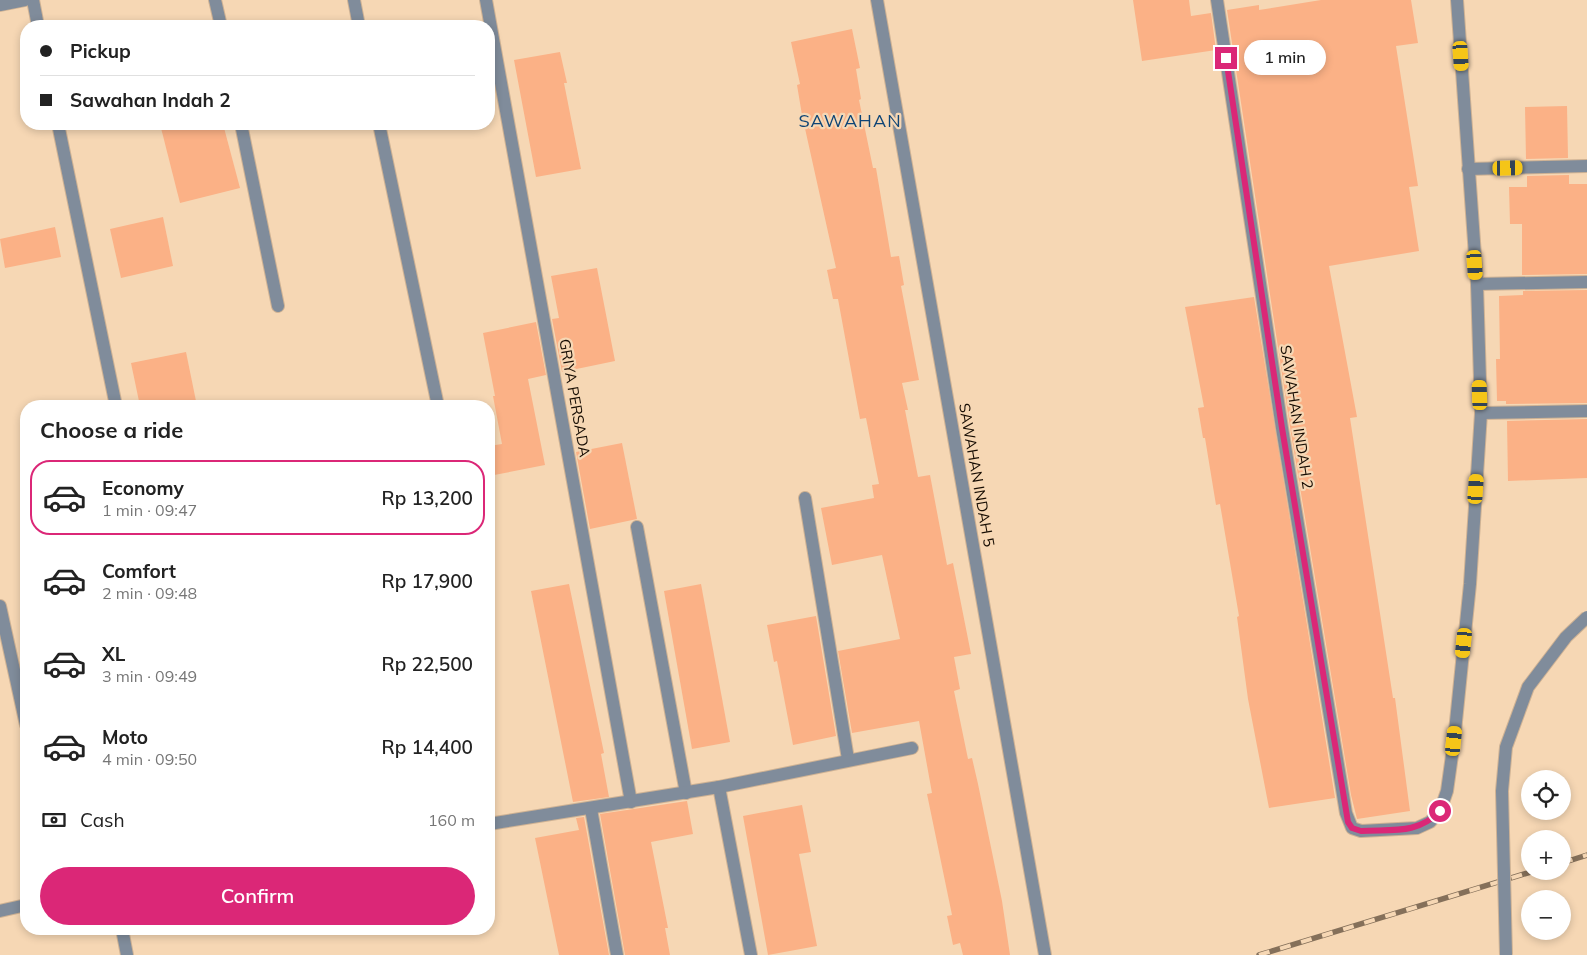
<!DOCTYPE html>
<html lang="en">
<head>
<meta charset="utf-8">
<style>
	:root { --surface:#fff; --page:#f6f6f6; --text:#222; --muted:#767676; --line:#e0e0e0; --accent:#db2777 }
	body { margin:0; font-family:Mulish,sans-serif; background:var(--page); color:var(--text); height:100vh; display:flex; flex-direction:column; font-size:19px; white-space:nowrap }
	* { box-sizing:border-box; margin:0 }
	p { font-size:16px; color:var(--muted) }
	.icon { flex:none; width:28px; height:28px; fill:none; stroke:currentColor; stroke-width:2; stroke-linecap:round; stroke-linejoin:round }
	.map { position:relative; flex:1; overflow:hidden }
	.details { position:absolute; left:20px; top:400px; width:475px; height:535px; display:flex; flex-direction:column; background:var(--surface); border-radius:20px; box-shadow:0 2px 8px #0003 }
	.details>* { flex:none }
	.guide { position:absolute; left:20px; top:20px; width:475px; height:110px; border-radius:20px; box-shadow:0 2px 8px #0003; display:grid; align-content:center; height:110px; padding:0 20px; background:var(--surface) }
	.tools { position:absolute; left:1521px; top:770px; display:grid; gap:10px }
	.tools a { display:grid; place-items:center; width:50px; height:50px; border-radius:50%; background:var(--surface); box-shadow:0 2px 8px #0003; font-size:25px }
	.end { position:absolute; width:22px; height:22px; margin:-11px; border:6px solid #db2777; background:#fff; box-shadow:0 0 0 2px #fff }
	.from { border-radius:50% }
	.bubble { position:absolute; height:35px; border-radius:18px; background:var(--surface); box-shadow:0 2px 8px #0003; font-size:16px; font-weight:600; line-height:35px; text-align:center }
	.car { position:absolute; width:15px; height:30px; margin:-15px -8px; border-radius:6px; box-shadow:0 0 4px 1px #0007; background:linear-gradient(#f5c518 24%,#345 0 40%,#f5c518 0 76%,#345 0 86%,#f5c518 0) }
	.guide b { display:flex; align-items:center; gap:18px; height:48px; font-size:19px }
	.guide b+b { border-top:1px solid var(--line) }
	.guide i { width:12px; height:12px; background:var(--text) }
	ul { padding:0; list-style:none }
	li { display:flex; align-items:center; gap:15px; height:75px; margin:0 10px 8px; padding:0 10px; border:2px solid transparent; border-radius:20px }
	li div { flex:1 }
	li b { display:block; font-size:19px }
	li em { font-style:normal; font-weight:600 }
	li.current { border-color:var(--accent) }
	li>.icon { width:45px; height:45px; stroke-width:1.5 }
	h2 { padding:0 20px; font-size:22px; line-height:60px }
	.pay { display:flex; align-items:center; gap:12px; height:55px; padding:0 20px; font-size:19px }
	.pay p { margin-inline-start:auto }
	.action { display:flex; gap:10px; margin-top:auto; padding:10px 20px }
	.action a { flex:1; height:58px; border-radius:30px; background:var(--accent); color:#fff; font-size:20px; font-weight:600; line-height:58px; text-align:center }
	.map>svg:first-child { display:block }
</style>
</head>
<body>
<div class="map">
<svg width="1587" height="955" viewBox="0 0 1587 955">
	<rect width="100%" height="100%" fill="#f6d7b4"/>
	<g fill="#fbb186">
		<path d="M 1133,0 L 1189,0 L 1191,16 L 1211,13 L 1216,50 L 1142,61 Z"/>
		<path d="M 1321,0 L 1411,0 L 1418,43 L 1396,46 L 1418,186 L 1409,187 L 1419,251 L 1329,266 L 1357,417 L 1350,418 L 1393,698 L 1395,698 L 1410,811 L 1357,819 L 1351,795 L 1290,427 L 1227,10 L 1259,5 L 1259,10 Z"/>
		<path d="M 852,29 L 860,68 L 856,69 L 861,99 L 859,100 L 873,168 L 876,168 L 891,257 L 899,256 L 904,285 L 901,286 L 919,380 L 902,383 L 908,410 L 905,410 L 918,477 L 930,475 L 947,565 L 953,563 L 971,654 L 954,657 L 960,689 L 954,691 L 968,759 L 972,758 L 978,784 L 1002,901 L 1010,955 L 963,955 L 960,943 L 953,945 L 947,916 L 952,915 L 927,794 L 932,793 L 919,721 L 852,733 L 838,651 L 900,639 L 882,555 L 832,565 L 821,508 L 874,498 L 872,485 L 879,484 L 866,418 L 860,419 L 838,299 L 833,299 L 827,270 L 836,268 L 802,115 L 797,85 L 800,84 L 791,42 Z"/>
		<path d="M 560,52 L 567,83 L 564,83 L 581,169 L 536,177 L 514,60 Z"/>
		<path d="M 1567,106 L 1568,158 L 1526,159 L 1525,107 Z"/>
		<path d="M 160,124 L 223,124 L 240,188 L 180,203 Z"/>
		<path d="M 1569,175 L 1569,184 L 1587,184 L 1587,274 L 1522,275 L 1522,224 L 1510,224 L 1509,187 L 1527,187 L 1527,176 Z"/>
		<path d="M 163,217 L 173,266 L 121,278 L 110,229 Z"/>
		<path d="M 55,227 L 61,257 L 5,268 L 0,239 Z"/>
		<path d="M 597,268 L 615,361 L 562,372 L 552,319 L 559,318 L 551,276 Z"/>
		<path d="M 1587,290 L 1587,403 L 1506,404 L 1506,401 L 1497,401 L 1496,359 L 1500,359 L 1499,296 L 1523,295 L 1523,291 Z"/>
		<path d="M 1254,297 L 1335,798 L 1269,808 L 1248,699 L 1237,617 L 1239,616 L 1220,504 L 1216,505 L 1205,438 L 1203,438 L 1198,408 L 1204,407 L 1185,307 Z"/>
		<path d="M 536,322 L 546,375 L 528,379 L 545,465 L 489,476 L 489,446 L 502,444 L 493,396 L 495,396 L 483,333 Z"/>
		<path d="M 186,352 L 197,406 L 140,406 L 131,363 Z"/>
		<path d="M 1587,419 L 1587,478 L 1508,481 L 1507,421 Z"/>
		<path d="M 622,443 L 637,519 L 590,529 L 576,452 Z"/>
		<path d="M 569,584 L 604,753 L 601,754 L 609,797 L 573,802 L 531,591 Z"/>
		<path d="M 701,584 L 730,742 L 692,749 L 664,591 Z"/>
		<path d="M 816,616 L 836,736 L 793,745 L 777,661 L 774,662 L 767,625 Z"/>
		<path d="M 687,801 L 693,834 L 651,842 L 668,928 L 665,928 L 670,955 L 625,955 L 600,814 Z"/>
		<path d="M 802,805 L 811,852 L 799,854 L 817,946 L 768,955 L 743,816 Z"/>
		<path d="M 584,817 L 609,955 L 559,955 L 535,838 L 579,830 L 576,818 Z"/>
	</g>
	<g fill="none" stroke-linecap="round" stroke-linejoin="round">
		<defs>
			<g id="street">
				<path d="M 33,0 L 38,26"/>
				<path d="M 215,0 L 221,26"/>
				<path d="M 354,0 L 359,26"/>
				<path d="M 486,0 L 631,802"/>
				<path d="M 877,0 L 1045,955"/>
				<path d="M 1217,0 L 1282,428 L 1346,813 L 1352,828 L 1361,831 L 1417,828 L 1430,822 L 1440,811 L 1447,791 L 1454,741 L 1470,584 L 1481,413 L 1477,284 L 1457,0"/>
				<path d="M 0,5 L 25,0"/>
				<path d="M 58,124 L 116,406"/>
				<path d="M 241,124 L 278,306"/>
				<path d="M 379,124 L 438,406"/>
				<path d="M 1468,169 L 1587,166"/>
				<path d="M 1477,284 L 1587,282"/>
				<path d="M 1481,413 L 1587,411"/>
				<path d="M 805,498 L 848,759"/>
				<path d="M 637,527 L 686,793"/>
				<path d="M 0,606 L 26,725"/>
				<path d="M 719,787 L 751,955"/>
				<path d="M 591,809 L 617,955"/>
				<path d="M 489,824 L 719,787 L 912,748"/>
				<path d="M 0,911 L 26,905"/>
				<path d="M 122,929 L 127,955"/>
			</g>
		</defs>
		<use href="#street" stroke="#ceb294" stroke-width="14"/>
		<use href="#street" stroke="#808c9b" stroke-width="12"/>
		<defs>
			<g id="rail">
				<path d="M 1562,863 L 1587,855"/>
				<path d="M 1259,955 L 1534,871"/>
			</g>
		</defs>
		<use href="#rail" stroke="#85705a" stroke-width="5.5"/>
		<use href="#rail" stroke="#f6d7b4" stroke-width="4" stroke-dasharray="11" stroke-linecap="butt"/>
		<defs>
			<path id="street-bridge" d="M 1506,955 L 1502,791 L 1506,747 L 1528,687 L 1566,637 L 1587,617"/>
		</defs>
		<use href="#street-bridge" stroke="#ceb294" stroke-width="14" stroke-linecap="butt"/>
		<use href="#street-bridge" stroke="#808c9b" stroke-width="12"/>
	</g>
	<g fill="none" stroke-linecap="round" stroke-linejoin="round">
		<path stroke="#db2777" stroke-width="6" d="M 1226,58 L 1282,428 L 1348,822 L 1352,828 L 1361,831 C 1391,829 1417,835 1440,811"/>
	</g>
	<g text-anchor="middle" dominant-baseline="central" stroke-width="4.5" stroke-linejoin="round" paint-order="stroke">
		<g font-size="15" fill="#160c02" stroke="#f6d7b4">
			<text transform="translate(575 398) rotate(80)">GRIYA PERSADA</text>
			<text transform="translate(1297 417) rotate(81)">SAWAHAN INDAH 2</text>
			<text transform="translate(977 475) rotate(80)">SAWAHAN INDAH 5</text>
		</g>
		<g font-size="18" letter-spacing="1" fill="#0e4475" stroke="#f6d7b4">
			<text x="850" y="120">SAWAHAN</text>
		</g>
	</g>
</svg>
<div class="tools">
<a><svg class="icon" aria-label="locate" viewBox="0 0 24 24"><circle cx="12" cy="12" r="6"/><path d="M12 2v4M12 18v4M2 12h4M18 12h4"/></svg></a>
<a>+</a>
<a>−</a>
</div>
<i class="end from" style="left:1440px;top:811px"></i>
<i class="end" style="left:1226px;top:58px"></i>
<div class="bubble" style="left:1244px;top:40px;width:82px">1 min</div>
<i class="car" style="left:1461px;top:56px;rotate:176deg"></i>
<i class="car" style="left:1508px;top:168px;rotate:89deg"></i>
<i class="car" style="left:1475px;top:265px;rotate:176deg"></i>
<i class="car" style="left:1480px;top:395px;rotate:358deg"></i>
<i class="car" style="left:1476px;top:489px;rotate:4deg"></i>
<i class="car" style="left:1464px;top:643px;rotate:186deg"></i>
<i class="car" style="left:1454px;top:741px;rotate:6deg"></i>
<div class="guide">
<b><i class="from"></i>Pickup</b>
<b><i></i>Sawahan Indah 2</b>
</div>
<section class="details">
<h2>Choose a ride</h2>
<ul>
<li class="current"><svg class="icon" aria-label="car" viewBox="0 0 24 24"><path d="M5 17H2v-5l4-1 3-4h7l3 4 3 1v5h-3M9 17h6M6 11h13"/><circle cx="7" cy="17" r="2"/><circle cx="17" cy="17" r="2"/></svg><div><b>Economy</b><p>1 min · 09:47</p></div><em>Rp 13,200</em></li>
<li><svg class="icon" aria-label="car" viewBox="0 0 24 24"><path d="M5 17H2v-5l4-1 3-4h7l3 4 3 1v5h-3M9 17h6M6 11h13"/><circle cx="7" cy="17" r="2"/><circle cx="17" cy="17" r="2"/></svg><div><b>Comfort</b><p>2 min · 09:48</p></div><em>Rp 17,900</em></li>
<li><svg class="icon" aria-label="car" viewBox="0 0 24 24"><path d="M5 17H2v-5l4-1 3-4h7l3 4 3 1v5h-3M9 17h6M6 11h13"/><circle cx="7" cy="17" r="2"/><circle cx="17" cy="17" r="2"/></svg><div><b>XL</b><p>3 min · 09:49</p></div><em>Rp 22,500</em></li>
<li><svg class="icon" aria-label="car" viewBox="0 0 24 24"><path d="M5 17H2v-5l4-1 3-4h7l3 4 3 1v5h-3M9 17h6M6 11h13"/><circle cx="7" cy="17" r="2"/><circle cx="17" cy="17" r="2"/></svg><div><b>Moto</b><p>4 min · 09:50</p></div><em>Rp 14,400</em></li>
</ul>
<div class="pay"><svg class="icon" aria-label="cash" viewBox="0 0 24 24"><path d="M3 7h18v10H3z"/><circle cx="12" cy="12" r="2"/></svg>Cash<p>160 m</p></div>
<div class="action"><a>Confirm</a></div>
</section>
</div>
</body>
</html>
